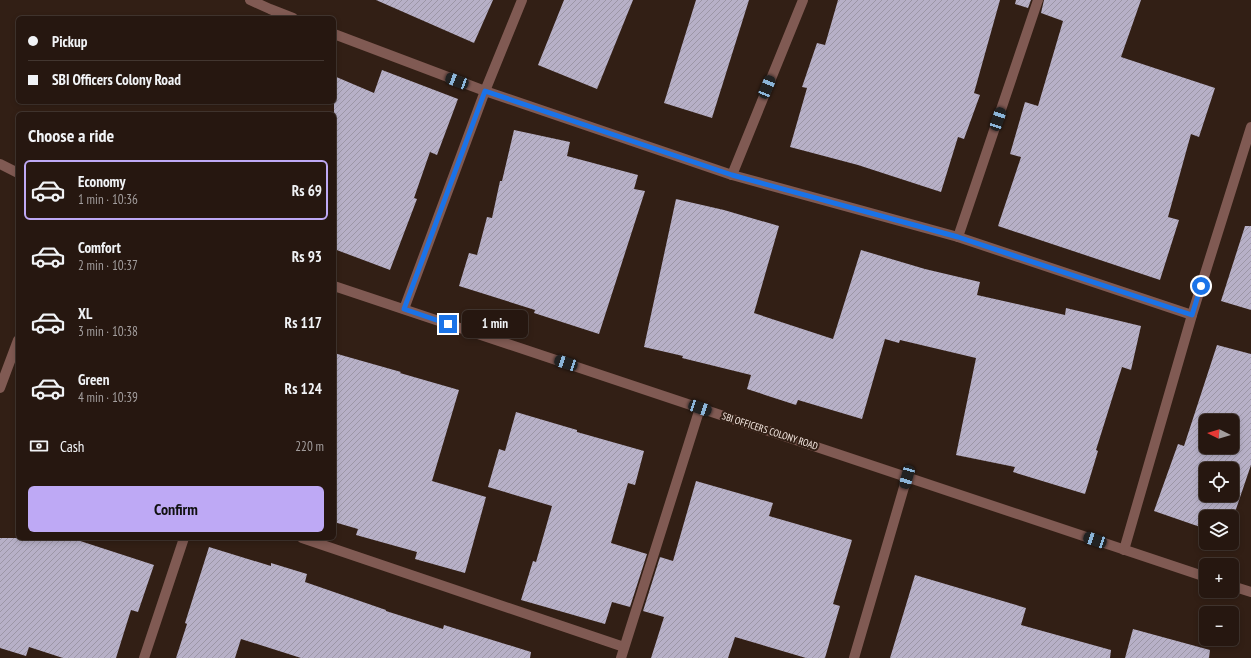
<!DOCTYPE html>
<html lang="en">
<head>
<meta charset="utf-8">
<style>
	:root { --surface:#261710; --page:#32241e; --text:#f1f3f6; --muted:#a49f9f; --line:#423630; --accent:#bea9f5 }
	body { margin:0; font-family:"PT Sans Narrow",sans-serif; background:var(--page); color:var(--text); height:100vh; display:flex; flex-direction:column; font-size:15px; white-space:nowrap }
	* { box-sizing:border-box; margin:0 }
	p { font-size:13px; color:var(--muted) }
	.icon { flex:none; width:22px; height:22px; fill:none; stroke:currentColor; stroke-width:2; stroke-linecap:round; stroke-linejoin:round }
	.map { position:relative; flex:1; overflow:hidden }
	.drawer { position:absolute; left:16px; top:112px; width:320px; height:428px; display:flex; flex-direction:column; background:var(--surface); border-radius:6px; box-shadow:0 2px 6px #0003,0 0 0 1px var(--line) }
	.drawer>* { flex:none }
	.hud { position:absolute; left:16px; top:16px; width:320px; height:88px; border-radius:6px; box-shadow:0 2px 6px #0003,0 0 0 1px var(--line); display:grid; align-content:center; height:88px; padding:0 12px; background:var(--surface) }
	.needle { width:26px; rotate:275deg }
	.tools { position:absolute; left:1199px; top:414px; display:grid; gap:8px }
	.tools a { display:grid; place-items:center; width:40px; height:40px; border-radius:6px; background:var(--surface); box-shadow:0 2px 6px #0003,0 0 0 1px var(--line); font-size:20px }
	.end { position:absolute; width:18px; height:18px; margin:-9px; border:5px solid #1a73e8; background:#fff; box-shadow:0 0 0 2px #fff }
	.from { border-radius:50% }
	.bubble { position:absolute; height:28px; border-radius:6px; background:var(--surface); box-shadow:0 2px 6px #0003,0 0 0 1px var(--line); font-size:13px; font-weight:800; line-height:28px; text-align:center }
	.car { position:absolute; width:12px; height:24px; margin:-12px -6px; border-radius:5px; box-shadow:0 0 3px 1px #0007; background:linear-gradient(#222 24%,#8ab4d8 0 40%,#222 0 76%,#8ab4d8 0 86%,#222 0) }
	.hud b { display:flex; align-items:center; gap:14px; height:38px; font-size:15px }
	.hud b+b { border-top:1px solid var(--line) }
	.hud i { width:10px; height:10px; background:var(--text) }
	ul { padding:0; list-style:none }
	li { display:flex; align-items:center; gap:12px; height:60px; margin:0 8px 6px; padding:0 4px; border:2px solid transparent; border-radius:6px }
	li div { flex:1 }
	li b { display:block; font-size:15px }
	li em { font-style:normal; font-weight:800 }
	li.current { border-color:var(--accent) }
	li>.icon { width:36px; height:36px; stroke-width:1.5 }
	h2 { padding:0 12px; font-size:18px; line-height:48px }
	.pay { display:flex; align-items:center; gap:10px; height:44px; padding:0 12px; font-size:15px }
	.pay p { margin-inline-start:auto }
	.action { display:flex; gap:8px; margin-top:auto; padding:8px 12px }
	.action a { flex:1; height:46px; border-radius:6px; background:var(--accent); color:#111; font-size:16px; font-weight:800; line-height:46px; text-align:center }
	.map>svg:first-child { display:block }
</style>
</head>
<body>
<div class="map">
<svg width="1251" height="658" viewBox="0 0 1251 658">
	<defs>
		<pattern id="building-hatch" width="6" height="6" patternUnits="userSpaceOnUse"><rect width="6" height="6" fill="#b7b0c7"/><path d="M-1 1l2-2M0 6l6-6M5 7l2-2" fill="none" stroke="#9c96a6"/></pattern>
	</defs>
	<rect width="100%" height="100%" fill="#321f15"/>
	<g fill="url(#building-hatch)" fill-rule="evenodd">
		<path d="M 376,0 L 493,0 L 474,43 Z"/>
		<path d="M 564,0 L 633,0 L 597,89 L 538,65 Z"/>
		<path d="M 696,0 L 749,0 L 712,118 L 664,103 Z"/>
		<path d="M 838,0 L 1000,0 L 974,93 L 980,95 L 964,139 L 958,137 L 941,192 L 858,165 L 790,147 L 807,88 L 802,87 L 817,43 L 825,45 Z"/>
		<path d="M 1016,0 L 1031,0 L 1028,8 L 1015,4 Z"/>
		<path d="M 1044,0 L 1141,0 L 1121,57 L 1215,88 L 1199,137 L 1191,134 L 1168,217 L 1179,220 L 1160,280 L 998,226 L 1021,157 L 1010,154 L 1025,102 L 1038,106 L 1063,21 L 1041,13 Z"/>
		<path d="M 382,70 L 458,99 L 437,155 L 430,152 L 414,198 L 417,199 L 390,270 L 334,249 L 334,76 L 374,93 Z"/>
		<path d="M 514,130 L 570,142 L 567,156 L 638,175 L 634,189 L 645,191 L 599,334 L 534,313 L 535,310 L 459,286 L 469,253 L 477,255 L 487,217 L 492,218 L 500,181 L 502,181 Z"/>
		<path d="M 676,199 L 724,210 L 779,226 L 754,313 L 833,339 L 861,250 L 925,269 L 980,282 L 977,295 L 1065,315 L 1066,308 L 1141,326 L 1131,370 L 1122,367 L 1096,450 L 1098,451 L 1085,494 L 1013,472 L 1015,467 L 956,455 L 976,358 L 900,340 L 899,343 L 885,339 L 862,419 L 798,400 L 796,405 L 747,389 L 751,375 L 682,358 L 683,356 L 644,347 Z"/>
		<path d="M 1245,226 L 1251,226 L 1251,310 L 1221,301 Z"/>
		<path d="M 1217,345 L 1251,354 L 1251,465 L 1232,521 L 1232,517 L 1206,517 L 1206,529 L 1154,511 L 1178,444 L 1184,446 ZM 1206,421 L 1232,421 L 1232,447 L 1206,447 ZM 1206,469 L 1232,469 L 1232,495 L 1206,495 Z"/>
		<path d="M 334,353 L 401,372 L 400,373 L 459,390 L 432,481 L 486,497 L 465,573 L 415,559 L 417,552 L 356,535 L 358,529 L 334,522 Z"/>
		<path d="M 516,412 L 577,430 L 577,432 L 644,451 L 635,485 L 628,483 L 611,543 L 647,554 L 630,607 L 612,602 L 605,624 L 521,600 L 533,561 L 536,562 L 552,506 L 488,487 L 499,449 L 505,451 Z"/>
		<path d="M 696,481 L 773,503 L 769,516 L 852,540 L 833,604 L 840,606 L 825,658 L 806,658 L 735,637 L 728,658 L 651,658 L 664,617 L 643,611 L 660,557 L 673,561 Z"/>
		<path d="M 0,538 L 71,538 L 154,565 L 138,612 L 131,610 L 116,658 L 63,658 L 29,647 L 26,656 L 0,648 Z"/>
		<path d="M 209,547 L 271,566 L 271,563 L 307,574 L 305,582 L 386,610 L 386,611 L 443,629 L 444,625 L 531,652 L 530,658 L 301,658 L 241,639 L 235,658 L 176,658 L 187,624 L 185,623 Z"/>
		<path d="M 915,575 L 1026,608 L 1021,625 L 1111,650 L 1110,658 L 890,658 Z"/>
		<path d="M 1133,629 L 1210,650 L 1209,658 L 1125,658 Z"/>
	</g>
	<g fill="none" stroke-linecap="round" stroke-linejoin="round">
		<g stroke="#805a53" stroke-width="10">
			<path d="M 250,0 L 270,9 L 293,18"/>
			<path d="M 334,34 L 485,91 L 732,175 L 958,237 L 1192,315"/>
			<path d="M 0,164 L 18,173"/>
			<path d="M 732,175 L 803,0"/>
			<path d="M 958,237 L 1038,0"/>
			<path d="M 334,286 L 1206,577"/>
			<path d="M 404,309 L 485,91 L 522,0"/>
			<path d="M 0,388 L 18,340"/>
			<path d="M 302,538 L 624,647"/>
			<path d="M 1124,550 L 1192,315 L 1251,127"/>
			<path d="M 1232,586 L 1251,592"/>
			<path d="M 144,658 L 184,538"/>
			<path d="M 621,658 L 700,408"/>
			<path d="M 854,658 L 907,477"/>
		</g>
	</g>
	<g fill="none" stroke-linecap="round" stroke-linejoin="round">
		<path stroke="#1a73e8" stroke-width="5" d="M 448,324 L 404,309 L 485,91 L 732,175 L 958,237 L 1192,315 L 1201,286"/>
	</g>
	<g text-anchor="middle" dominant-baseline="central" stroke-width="4" stroke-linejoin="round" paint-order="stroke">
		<g font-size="10" fill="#f9ece5" stroke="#321f15">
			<text transform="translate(770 431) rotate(18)">SBI OFFICERS COLONY ROAD</text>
		</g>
	</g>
</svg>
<div class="tools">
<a><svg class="needle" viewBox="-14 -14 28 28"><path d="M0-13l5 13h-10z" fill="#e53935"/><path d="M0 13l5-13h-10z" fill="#a49f9f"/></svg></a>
<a><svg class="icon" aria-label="locate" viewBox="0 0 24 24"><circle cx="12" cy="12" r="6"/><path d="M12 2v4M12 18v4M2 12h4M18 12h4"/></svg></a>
<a><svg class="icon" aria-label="layers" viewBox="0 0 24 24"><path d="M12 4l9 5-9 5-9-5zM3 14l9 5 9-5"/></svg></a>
<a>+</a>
<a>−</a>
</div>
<i class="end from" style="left:1201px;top:286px"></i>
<i class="end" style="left:448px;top:324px"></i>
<div class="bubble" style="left:462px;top:310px;width:66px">1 min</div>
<i class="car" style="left:457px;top:81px;rotate:291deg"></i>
<i class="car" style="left:767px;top:87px;rotate:22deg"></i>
<i class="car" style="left:998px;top:119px;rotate:19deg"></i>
<i class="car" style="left:566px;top:363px;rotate:288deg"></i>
<i class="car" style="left:700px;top:408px;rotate:109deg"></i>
<i class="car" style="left:907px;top:477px;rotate:196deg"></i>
<i class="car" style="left:1095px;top:540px;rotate:289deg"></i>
<div class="hud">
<b><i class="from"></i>Pickup</b>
<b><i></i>SBI Officers Colony Road</b>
</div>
<section class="drawer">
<h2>Choose a ride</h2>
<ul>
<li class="current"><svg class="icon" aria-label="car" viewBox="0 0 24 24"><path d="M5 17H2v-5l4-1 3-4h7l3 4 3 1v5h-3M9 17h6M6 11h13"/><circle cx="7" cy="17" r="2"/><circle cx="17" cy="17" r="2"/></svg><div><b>Economy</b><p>1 min · 10:36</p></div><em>Rs 69</em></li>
<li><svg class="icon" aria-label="car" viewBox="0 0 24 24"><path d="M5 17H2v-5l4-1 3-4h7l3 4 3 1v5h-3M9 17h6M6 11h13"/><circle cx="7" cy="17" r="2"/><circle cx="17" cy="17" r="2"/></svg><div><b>Comfort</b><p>2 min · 10:37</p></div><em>Rs 93</em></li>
<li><svg class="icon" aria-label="car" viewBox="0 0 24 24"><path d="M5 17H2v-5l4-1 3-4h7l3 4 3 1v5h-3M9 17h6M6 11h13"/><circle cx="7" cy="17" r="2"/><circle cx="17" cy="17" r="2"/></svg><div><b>XL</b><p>3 min · 10:38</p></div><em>Rs 117</em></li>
<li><svg class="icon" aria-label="car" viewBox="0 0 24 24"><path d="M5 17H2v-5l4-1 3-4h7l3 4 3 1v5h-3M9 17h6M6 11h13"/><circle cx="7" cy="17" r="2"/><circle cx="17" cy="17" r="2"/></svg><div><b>Green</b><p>4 min · 10:39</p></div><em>Rs 124</em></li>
</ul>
<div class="pay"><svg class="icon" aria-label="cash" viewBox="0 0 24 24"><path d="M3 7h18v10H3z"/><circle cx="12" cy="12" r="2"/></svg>Cash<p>220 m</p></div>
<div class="action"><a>Confirm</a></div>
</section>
</div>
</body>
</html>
